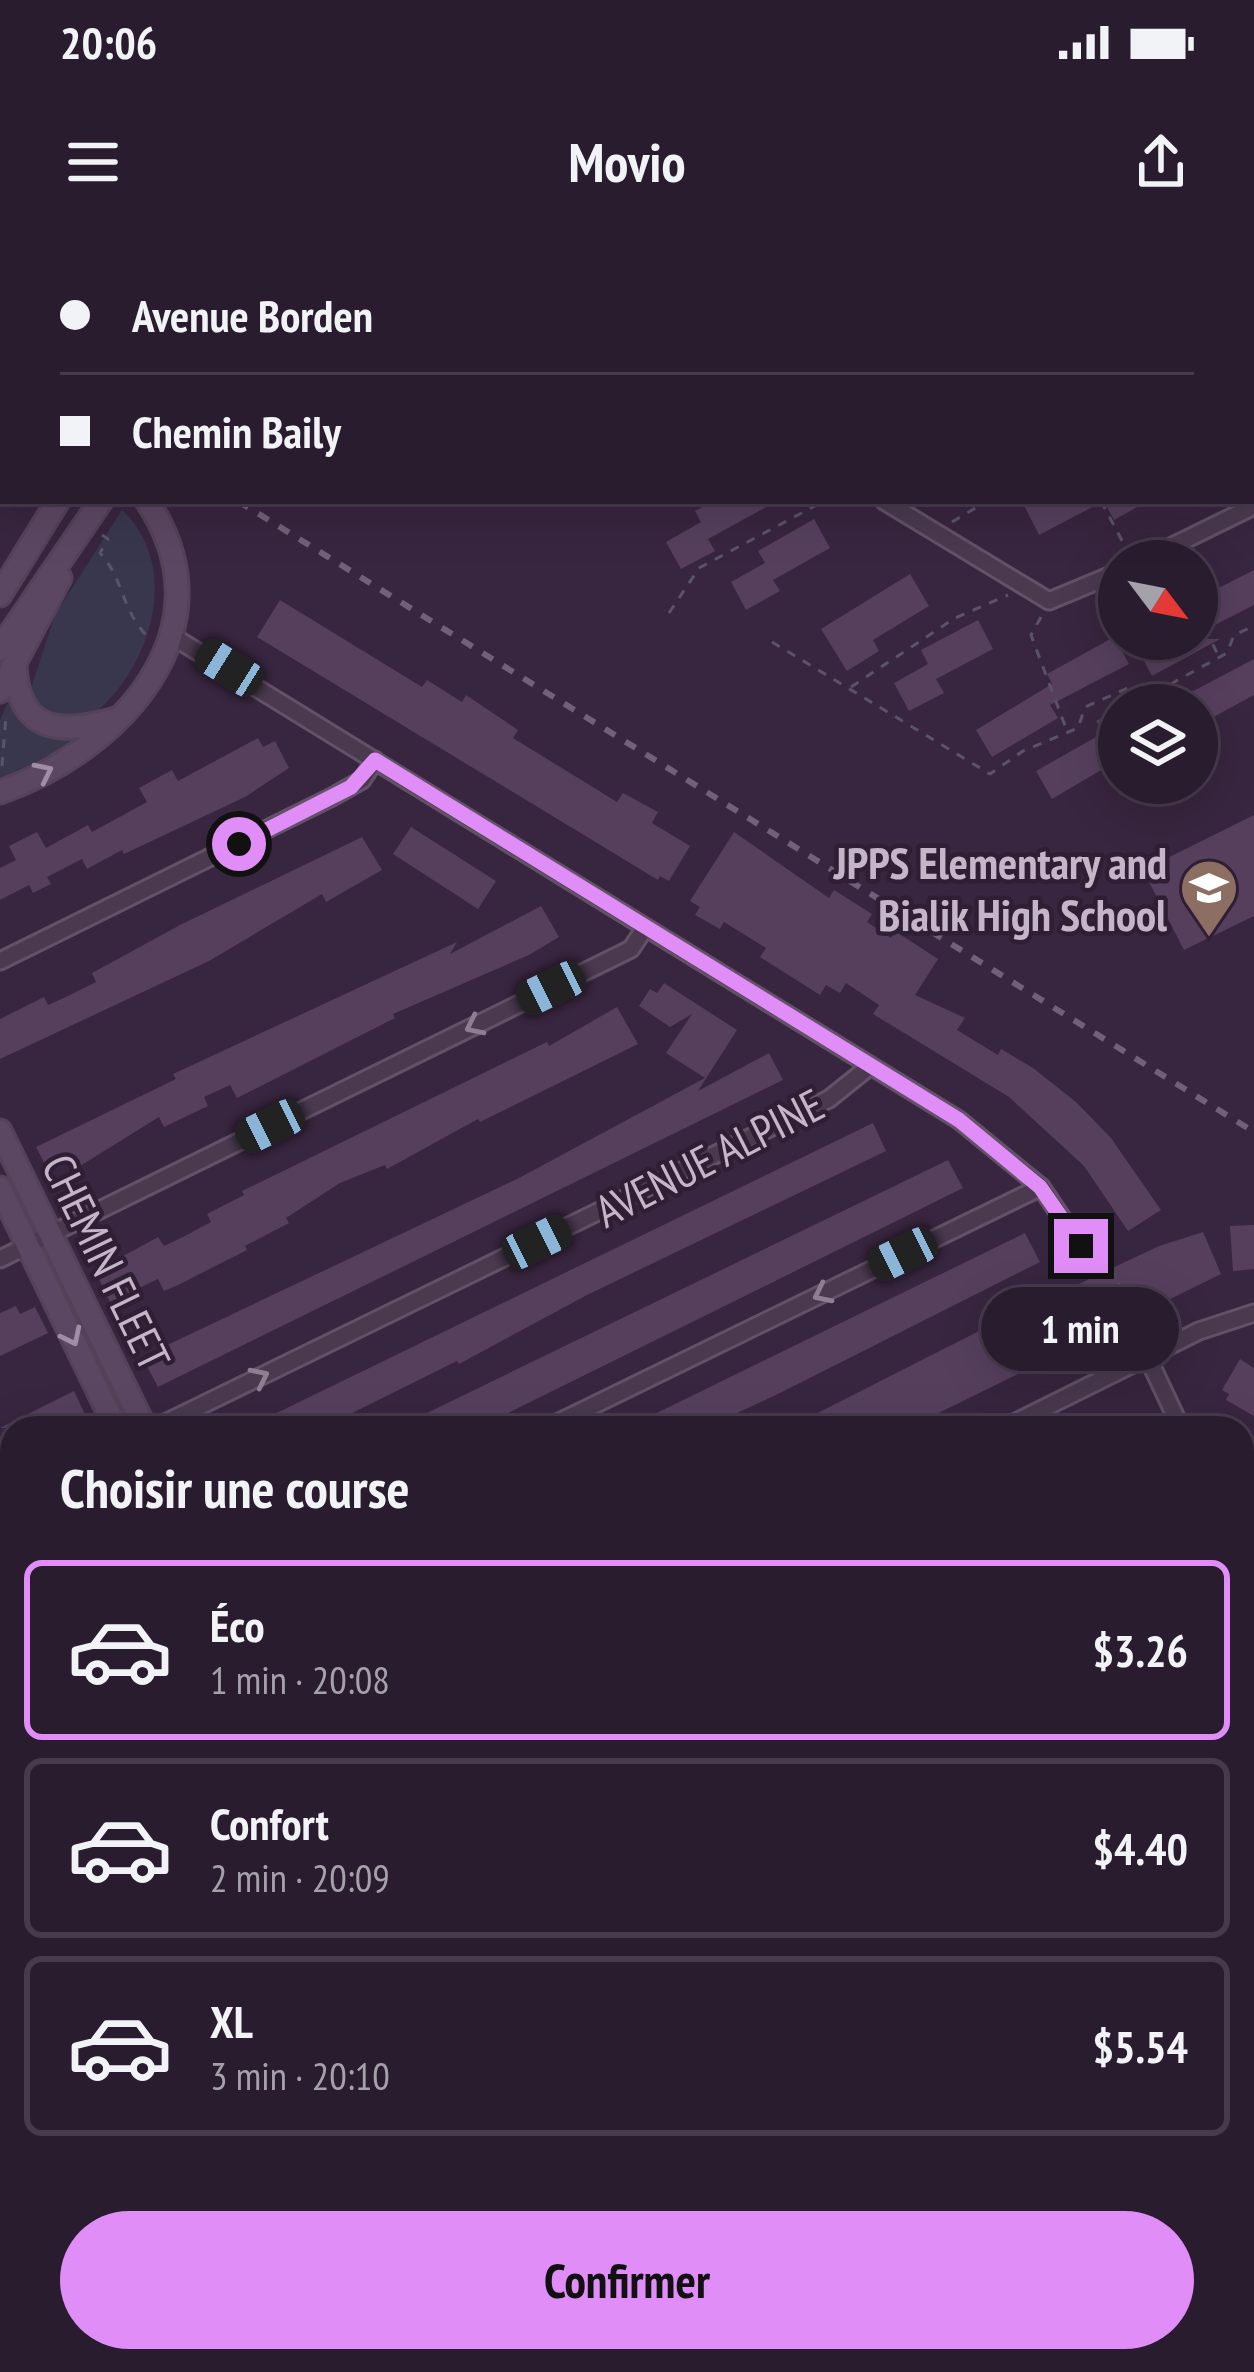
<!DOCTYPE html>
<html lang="fr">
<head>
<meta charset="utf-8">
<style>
	:root { --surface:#2a1c2f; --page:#36293b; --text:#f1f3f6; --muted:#a5a1aa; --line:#463a4b; --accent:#e08df7 }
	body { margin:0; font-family:"PT Sans Narrow",sans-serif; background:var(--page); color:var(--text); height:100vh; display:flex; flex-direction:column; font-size:45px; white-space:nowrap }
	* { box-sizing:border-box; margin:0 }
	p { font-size:39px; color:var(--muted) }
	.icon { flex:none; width:66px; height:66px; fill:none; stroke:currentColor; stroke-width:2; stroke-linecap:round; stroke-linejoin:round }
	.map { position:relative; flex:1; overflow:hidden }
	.sheet { position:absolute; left:0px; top:1176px; width:1254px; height:957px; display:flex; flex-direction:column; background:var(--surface); border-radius:36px 36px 0 0; box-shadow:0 12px 48px #0002,0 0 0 3px var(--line) }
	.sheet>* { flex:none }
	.banner { position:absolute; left:0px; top:0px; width:1254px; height:264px; box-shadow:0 12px 48px #0002,0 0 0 3px var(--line); display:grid; align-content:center; height:264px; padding:0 60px; background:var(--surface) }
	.needle { width:78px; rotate:122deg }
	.fabs { position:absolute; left:1098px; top:300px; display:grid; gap:24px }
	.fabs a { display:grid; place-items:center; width:120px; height:120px; border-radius:50%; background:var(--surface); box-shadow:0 12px 48px #0002,0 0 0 3px var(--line); font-size:60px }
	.end { position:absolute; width:54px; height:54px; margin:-27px; border:15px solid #e08df7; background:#111; box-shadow:0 0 0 6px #111 }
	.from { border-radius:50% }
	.bubble { position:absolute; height:84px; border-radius:42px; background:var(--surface); box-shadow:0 12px 48px #0002,0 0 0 3px var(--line); font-size:39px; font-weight:700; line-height:84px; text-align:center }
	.car { position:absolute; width:36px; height:72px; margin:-36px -18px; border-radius:15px; box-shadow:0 0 9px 3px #0007; background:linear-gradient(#222 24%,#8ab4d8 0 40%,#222 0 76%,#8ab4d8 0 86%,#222 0) }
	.banner b { display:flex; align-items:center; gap:42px; height:114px; font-size:45px }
	.banner b+b { border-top:3px solid var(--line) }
	.banner i { width:30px; height:30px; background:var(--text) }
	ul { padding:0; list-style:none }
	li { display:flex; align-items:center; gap:36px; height:180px; margin:0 24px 18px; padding:0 36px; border:6px solid var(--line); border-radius:18px }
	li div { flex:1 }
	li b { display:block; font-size:45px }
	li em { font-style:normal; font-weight:700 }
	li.on { border-color:var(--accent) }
	li>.icon { width:108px; height:108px; stroke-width:1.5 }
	h2 { padding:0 60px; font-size:54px; line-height:144px }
	.cta { display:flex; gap:24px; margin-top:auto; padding:24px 60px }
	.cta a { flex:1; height:138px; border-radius:72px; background:var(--accent); color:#111; font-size:48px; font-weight:700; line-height:138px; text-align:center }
	.status { display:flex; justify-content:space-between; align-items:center; height:84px; padding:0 60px; background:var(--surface); direction:ltr }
	.status svg { height:33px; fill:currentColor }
	header { display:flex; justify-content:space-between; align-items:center; height:156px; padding:0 60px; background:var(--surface); font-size:54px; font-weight:700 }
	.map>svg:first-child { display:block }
</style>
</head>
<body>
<div class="status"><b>20:06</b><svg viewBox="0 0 49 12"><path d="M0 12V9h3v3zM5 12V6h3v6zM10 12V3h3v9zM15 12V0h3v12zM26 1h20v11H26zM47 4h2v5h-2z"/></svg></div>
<header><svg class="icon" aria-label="menu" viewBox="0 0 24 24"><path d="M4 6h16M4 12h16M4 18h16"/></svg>Movio<svg class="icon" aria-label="share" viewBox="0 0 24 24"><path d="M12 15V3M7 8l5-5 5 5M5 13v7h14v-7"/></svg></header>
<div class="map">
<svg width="1254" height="2132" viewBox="0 0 1254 2132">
	<rect width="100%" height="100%" fill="#38253f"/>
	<g fill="#38374e">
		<path d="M 707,0 L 1224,0 L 1225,3 L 705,3 Z"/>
		<path d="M 122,270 C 185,329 148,436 87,479 L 47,479 L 29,454 L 55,375 Z"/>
		<path d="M 10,458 L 41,492 L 79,500 L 0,539 L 0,480 Z"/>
		<path d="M 1242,1657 L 1254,1658 L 1254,1973 L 1242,1964 Z"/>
	</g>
	<g fill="#553f5d">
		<path d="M 713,261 L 777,261 L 708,299 L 715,311 L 681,329 L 666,302 L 701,282 L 695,271 Z"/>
		<path d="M 1035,261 L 1148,261 L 1114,280 L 1104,261 L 1039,295 L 1025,267 Z"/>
		<path d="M 814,279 L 830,308 L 773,340 L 780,351 L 746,370 L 731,342 L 765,323 L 758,311 Z"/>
		<path d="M 1254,330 L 1254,365 L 1197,394 L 1197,359 Z"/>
		<path d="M 910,334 L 929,366 L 873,400 L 879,411 L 847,431 L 821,389 Z"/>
		<path d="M 280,360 L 422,447 L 427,440 L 462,462 L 466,455 L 518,490 L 513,498 L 617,562 L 623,553 L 658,572 L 652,583 L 690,606 L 669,641 L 660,636 L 658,640 L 257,397 Z"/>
		<path d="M 978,380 L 993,409 L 936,439 L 944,453 L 909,471 L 894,443 L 928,424 L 921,410 Z"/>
		<path d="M 1114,397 L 1129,424 L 1050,465 L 1058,478 L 992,517 L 976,490 L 1052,444 L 1047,434 Z"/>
		<path d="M 1154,399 L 1220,399 L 1152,436 L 1137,408 Z"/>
		<path d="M 1254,419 L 1254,455 L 1197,486 L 1197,465 L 1167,465 Z"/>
		<path d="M 1119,468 L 1119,522 L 1111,508 L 1101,514 L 1108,526 L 1052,559 L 1036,531 L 1103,493 L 1096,481 Z"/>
		<path d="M 258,498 L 263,507 L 275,501 L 289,528 L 245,557 L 124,614 L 122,610 L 87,629 L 82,619 L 47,637 L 51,644 L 33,653 L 29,645 L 0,660 L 0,628 L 16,620 L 9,606 L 37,592 L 46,608 L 88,585 L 92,592 L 147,562 L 139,548 L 172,530 L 178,541 Z"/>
		<path d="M 1254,575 L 1254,676 L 1184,710 L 1143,630 Z"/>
		<path d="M 411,587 L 496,641 L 478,669 L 393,614 Z"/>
		<path d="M 734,592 L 829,658 L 834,650 L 872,674 L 867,682 L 891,698 L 895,691 L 938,719 L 915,755 L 965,778 L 957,790 L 998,815 L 1001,809 L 1033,828 L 1076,862 L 1111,898 L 1161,970 L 1128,991 L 1084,926 L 1009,857 L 873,774 L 879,765 L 846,743 L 840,753 L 826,745 L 820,755 L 760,717 L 766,708 L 724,682 L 720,689 L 695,675 L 700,667 L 690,661 Z"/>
		<path d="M 362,597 L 382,630 L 326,662 L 322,654 L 209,721 L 0,819 L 0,779 L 44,757 L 48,765 L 68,756 L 96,742 L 92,733 L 180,685 Z"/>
		<path d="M 541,666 L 559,697 L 529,715 L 393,774 L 395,778 L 237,858 L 230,845 L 204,857 L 208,866 L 164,887 L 159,877 L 72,931 L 68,923 L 49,932 L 36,907 L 176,839 L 173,834 L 457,702 L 450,714 Z"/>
		<path d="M 664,743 L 737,790 L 698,851 L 769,813 L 783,840 L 158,1147 L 142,1117 L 517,939 L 705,838 L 666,813 L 692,774 L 670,787 L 639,766 L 650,749 L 657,753 Z"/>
		<path d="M 617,767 L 638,804 L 480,882 L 478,879 L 387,929 L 385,925 L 340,943 L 286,978 L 289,983 L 245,1006 L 247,1010 L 178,1045 L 164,1051 L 158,1039 L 110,1062 L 98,1037 L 119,1027 L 116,1020 L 158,997 L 164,1006 L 181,998 L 211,982 L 207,974 L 244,955 L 242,951 L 547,802 L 549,806 Z"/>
		<path d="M 873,883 L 886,911 L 587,1055 L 459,1124 L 457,1121 L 322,1188 L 246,1188 Z"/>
		<path d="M 948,920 L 963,948 L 490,1182 L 473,1188 L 396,1188 Z"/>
		<path d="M 1254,985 L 1254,1029 L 1233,1031 L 1230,986 Z"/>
		<path d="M 1203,992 L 1221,1034 L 908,1188 L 788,1188 L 979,1091 L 1159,1006 Z"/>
		<path d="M 1025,993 L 1040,1022 L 778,1154 L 705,1188 L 626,1188 Z"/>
		<path d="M 16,1066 L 20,1074 L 35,1067 L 48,1093 L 0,1116 L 0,1073 Z"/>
		<path d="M 1240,1119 L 1254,1128 L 1254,1176 L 1226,1160 L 1229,1154 L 1222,1150 Z"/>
		<path d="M 74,1151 L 88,1181 L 75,1188 L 0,1188 Z"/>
	</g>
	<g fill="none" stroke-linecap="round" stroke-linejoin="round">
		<defs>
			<g id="street">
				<path d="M 677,3 L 679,0"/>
				<path d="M 884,261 L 1049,361 L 1119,332"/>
				<path d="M 1142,321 L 1254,266"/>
				<path d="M 172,396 L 959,880 L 1041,947 L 1081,1006"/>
				<path d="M 0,721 L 332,557 L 362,540 L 375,520"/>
				<path d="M 0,1019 L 631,709 L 645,688"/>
				<path d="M 1148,1118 L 1181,1188"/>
				<path d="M 155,1188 L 829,859 L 869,827"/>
				<path d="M 547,1188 L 1041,947"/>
				<path d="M 1004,1188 L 1199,1091 L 1254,1073"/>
				<path d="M 0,1263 L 12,1257"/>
				<path d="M 1242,1410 L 1254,1411"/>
				<path d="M 0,1454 L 12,1449"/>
				<path d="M 1242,1643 L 1254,1644"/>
				<path d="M 0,1675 L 12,1670"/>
				<path d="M 0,1975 L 12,1967"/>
				<path d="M 1242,1979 L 1254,1987"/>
				<path d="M 365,2121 L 370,2132"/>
				<path d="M 748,2121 L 755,2132"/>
				<path d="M 1046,2121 L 1059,2132"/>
				<path d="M 248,2132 L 272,2121"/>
			</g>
			<g id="secondary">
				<path d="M 127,0 L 128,3"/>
				<path d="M 221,3 L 222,0"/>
				<path d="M 262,3 L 264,0"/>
				<path d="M 415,3 L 417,0"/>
				<path d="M 0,202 L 3,201"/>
				<path d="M 0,224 L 3,221"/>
				<path d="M 0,355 L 58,261"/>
				<path d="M 0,409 L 101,261"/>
				<path d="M 15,425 C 18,495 62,494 116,479"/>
				<path d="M 0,451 L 60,338"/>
				<path d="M 0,552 C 120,510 233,390 147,261"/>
				<path d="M 0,891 L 145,1188"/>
				<path d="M 0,948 L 116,1188"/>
				<path d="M 560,2121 L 566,2132"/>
				<path d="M 588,2121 L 593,2132"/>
			</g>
		</defs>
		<use href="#street" stroke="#625167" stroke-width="21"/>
		<use href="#secondary" stroke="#534258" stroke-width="27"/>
		<g stroke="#5a536a" stroke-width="3" stroke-dasharray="9 9" stroke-linecap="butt">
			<path d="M 929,3 L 930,0"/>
			<path d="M 1251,136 L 1254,135"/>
			<path d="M 1101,261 L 1128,312"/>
			<path d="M 952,282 L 987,261"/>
			<path d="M 102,295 L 108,299 L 100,313 C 123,337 122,372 148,397"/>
			<path d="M 1197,372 L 1219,417"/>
			<path d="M 669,373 L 699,328 L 824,261"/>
			<path d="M 1041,377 L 1031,395 L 1067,491"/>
			<path d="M 772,402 L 990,534 L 1023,511 L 1078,488 L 1085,467 L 1128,448 L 1158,451 L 1227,413 L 1234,395 L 1254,386"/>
			<path d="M 851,447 L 955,378 L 1008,355"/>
			<path d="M 2,526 L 6,476"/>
			<path d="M 1102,1011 L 1146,1099"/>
			<path d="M 1242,1671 L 1254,1673"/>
			<path d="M 1242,1945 L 1254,1954"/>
		</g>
		<use href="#street" stroke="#4a394f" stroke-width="15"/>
		<use href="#secondary" stroke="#5c4762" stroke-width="21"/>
		<g stroke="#725f79" stroke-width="6" stroke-dasharray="12 12" stroke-linecap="butt">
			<path d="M 0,112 L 3,114"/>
			<path d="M 238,261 L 1254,892"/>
		</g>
	</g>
	<defs><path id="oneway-chevron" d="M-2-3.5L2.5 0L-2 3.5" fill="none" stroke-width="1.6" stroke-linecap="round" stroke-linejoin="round" transform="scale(3)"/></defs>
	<g stroke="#a08ea6">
		<use href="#oneway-chevron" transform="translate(44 532) rotate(-26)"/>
		<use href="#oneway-chevron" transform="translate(72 1097) rotate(64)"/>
	</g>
	<g stroke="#8e7d93">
		<use href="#oneway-chevron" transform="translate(474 786) rotate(154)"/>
		<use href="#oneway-chevron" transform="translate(822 1054) rotate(154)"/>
		<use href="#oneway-chevron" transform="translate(260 1137) rotate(-26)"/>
	</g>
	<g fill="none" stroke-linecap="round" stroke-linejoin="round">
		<path stroke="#e08df7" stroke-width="15" d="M 239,604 L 351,547 L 375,520 L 959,880 L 1040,947 L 1081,1006"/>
	</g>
	<defs>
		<symbol id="school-pin" viewBox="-11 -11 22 30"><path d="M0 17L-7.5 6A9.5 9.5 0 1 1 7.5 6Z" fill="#8d6e63" stroke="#2f1e34"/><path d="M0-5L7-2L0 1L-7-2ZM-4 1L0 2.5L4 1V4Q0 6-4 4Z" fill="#fff"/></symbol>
	</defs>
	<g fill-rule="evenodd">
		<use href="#school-pin" x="1176" y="615" width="66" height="90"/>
	</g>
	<g text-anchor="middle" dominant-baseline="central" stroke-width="9" stroke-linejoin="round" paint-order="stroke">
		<g font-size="45" font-weight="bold" fill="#c5b5ca" stroke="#2f1e34" text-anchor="end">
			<text x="1167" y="622">JPPS Elementary and<tspan x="1167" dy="52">Bialik High School</tspan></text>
		</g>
		<g font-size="45" fill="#c5b5ca" stroke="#2f1e34">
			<text transform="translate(709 917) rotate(-27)">AVENUE ALPINE</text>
			<text transform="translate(107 1022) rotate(64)">CHEMIN FLEET</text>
		</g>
	</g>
</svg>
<div class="fabs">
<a><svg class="needle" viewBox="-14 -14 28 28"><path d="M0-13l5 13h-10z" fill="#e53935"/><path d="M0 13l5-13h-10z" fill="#a5a1aa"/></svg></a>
<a><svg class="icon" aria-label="layers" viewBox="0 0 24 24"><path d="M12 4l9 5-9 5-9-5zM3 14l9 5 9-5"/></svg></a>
</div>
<i class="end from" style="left:239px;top:604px"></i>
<i class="end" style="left:1081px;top:1006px"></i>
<div class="bubble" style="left:981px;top:1047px;width:198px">1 min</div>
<i class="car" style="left:229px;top:428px;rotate:302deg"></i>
<i class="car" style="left:551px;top:748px;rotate:244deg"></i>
<i class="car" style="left:270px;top:886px;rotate:244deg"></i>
<i class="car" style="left:537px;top:1002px;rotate:64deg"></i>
<i class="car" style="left:903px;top:1014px;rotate:244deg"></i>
<div class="banner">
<b><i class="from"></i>Avenue Borden</b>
<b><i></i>Chemin Baily</b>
</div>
<section class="sheet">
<h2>Choisir une course</h2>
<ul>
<li class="on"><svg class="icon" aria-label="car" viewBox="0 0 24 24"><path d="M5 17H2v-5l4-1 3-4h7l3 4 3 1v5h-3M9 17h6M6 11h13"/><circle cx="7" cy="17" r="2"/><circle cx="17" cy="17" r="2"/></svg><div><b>Éco</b><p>1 min · 20:08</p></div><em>$3.26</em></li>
<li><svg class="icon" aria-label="car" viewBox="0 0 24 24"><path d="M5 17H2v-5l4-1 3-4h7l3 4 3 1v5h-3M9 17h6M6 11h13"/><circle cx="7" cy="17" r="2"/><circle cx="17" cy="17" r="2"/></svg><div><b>Confort</b><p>2 min · 20:09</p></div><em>$4.40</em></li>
<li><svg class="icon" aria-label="car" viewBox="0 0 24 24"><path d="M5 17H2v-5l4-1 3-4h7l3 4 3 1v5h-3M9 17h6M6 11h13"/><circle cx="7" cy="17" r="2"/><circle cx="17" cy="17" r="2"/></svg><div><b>XL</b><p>3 min · 20:10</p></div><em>$5.54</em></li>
</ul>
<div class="cta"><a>Confirmer</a></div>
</section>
</div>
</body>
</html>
